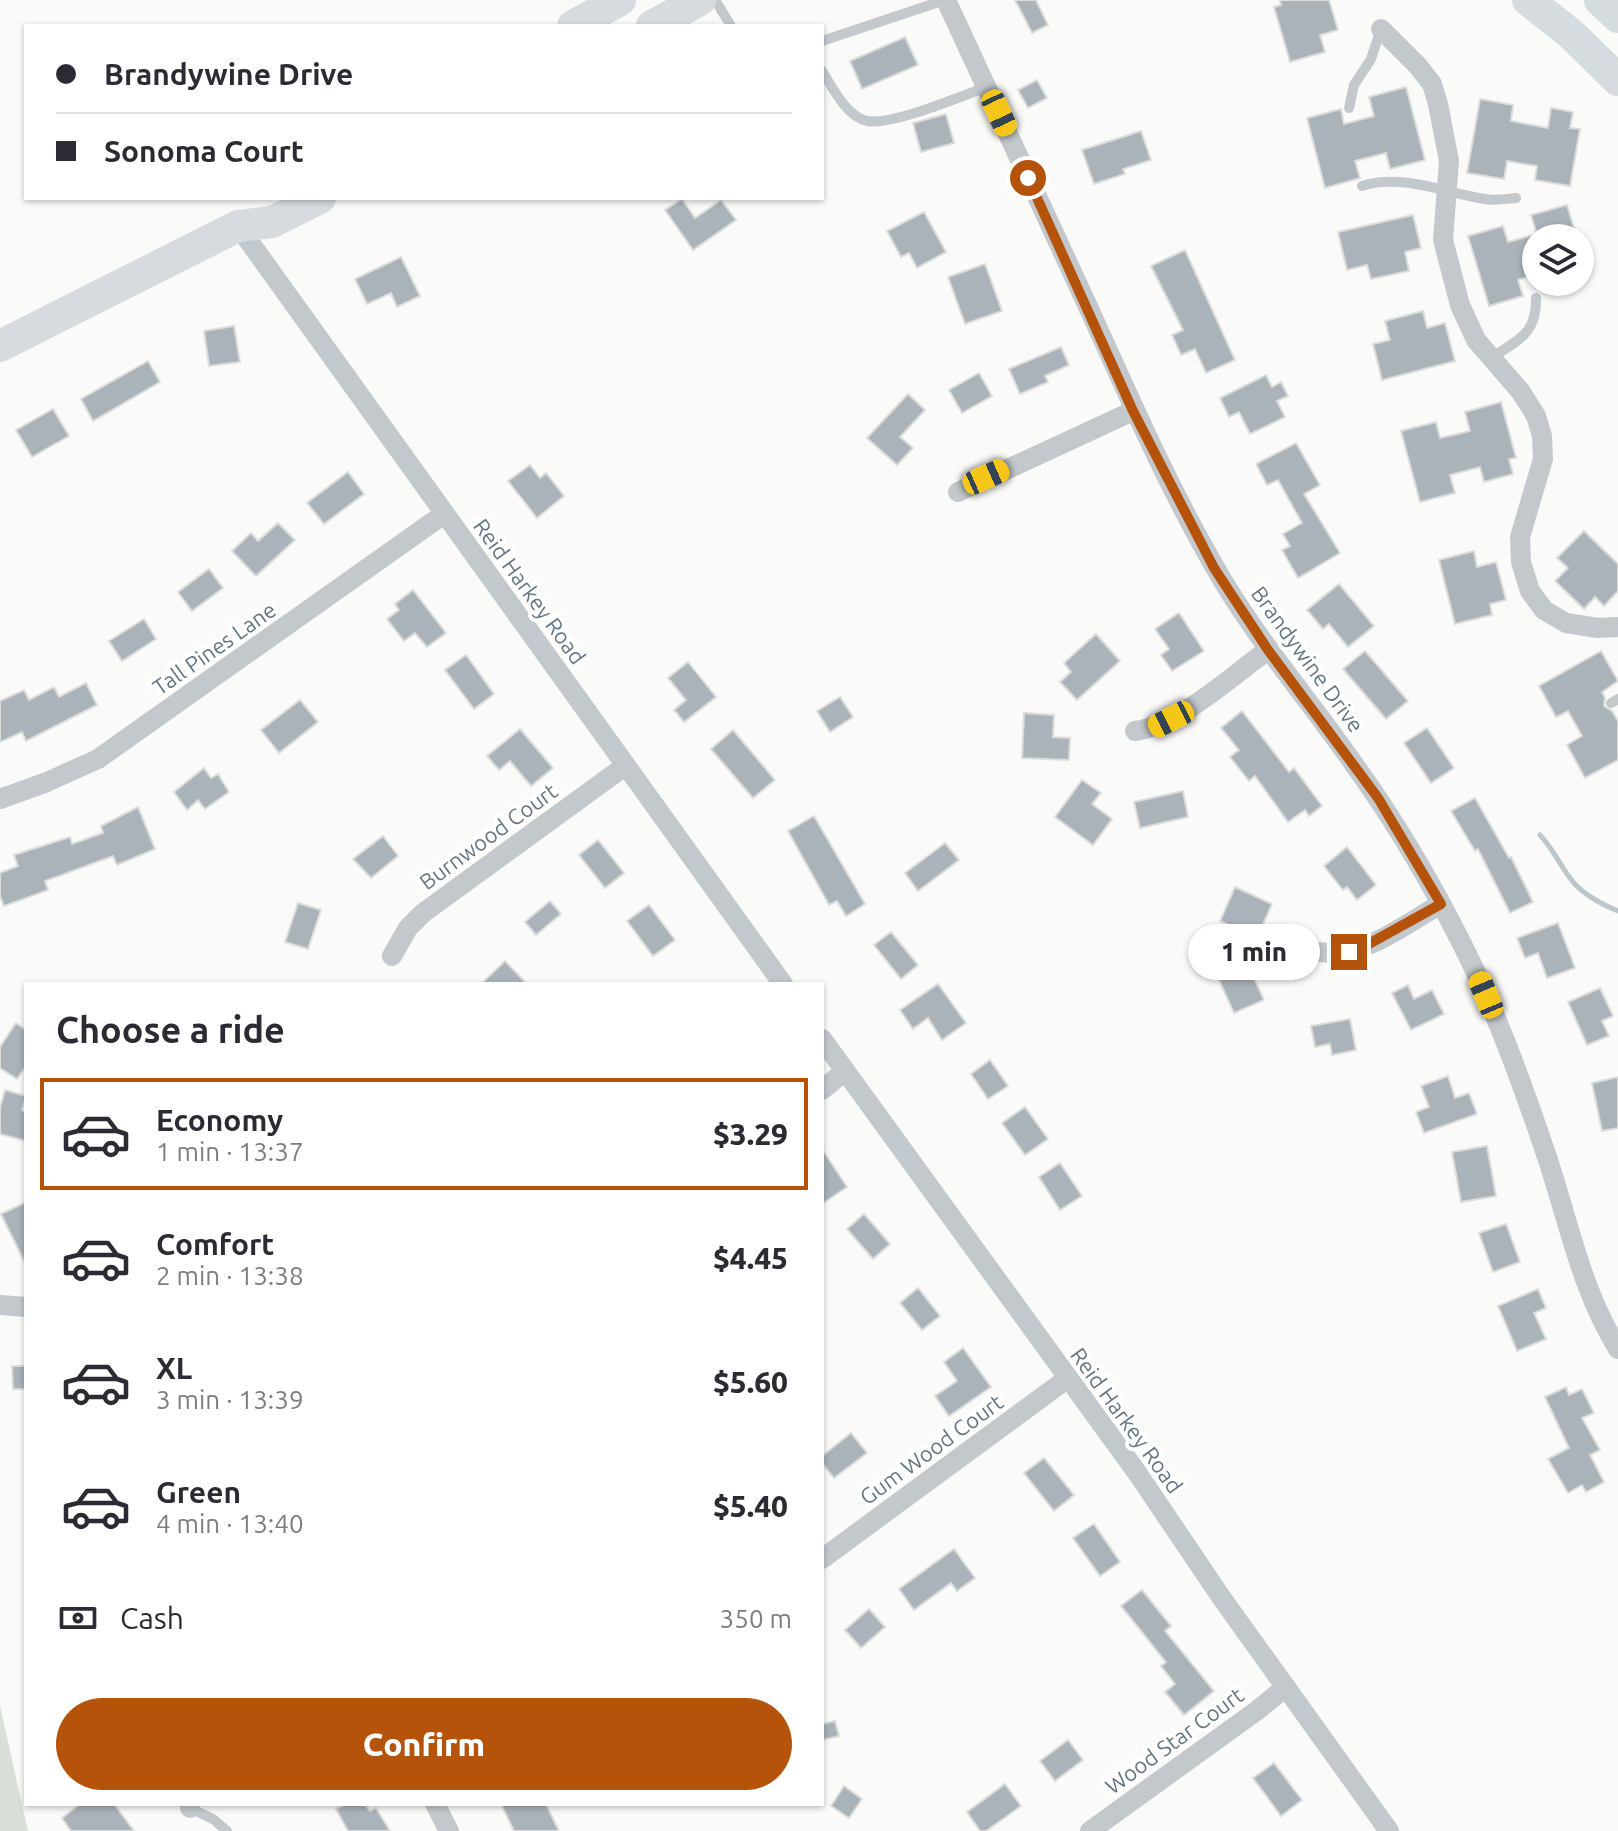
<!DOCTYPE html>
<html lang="en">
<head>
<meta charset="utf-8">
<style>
	:root { --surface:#fff; --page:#f2f2f3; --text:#2b2b33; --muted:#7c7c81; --line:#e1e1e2; --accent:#b45309 }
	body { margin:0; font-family:Ubuntu,sans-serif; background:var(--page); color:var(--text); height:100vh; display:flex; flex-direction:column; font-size:30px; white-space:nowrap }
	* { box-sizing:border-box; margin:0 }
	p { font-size:26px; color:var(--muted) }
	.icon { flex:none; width:44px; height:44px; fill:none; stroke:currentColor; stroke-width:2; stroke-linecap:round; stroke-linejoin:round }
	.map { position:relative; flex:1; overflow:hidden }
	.drawer { position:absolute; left:24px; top:982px; width:800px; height:824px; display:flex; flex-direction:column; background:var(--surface); border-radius:0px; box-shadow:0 2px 6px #0004 }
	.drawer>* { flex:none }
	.banner { position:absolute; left:24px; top:24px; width:800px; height:176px; border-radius:0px; box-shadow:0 2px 6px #0004; display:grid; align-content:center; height:176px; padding:0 32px; background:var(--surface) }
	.buttons { position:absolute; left:1522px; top:224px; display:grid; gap:16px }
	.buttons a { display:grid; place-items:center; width:72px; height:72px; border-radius:50%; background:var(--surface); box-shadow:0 2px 6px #0004; font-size:40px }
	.end { position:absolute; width:36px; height:36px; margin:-18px; border:10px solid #b45309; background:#fff; box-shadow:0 0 0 4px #fff }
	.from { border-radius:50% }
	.bubble { position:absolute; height:56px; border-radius:28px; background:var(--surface); box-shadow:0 2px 6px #0004; font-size:26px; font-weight:800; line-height:56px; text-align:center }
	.car { position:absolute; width:24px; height:48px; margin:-24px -12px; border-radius:10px; box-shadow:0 0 6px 2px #0007; background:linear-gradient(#f5c518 24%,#345 0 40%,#f5c518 0 76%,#345 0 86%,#f5c518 0) }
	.banner b { display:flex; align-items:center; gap:28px; height:76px; font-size:30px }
	.banner b+b { border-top:2px solid var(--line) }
	.banner i { width:20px; height:20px; background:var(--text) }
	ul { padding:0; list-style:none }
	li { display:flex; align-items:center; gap:24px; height:112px; margin:0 16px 12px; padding:0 16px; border:4px solid transparent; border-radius:0px }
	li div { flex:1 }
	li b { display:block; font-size:30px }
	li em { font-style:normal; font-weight:800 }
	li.active { border-color:var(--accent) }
	li>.icon { width:72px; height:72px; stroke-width:1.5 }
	h2 { padding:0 32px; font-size:36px; line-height:96px }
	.pay { display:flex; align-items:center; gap:20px; height:88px; padding:0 32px; font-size:30px }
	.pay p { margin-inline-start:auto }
	.button { display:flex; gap:16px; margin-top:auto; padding:16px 32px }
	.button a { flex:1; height:92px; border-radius:48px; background:var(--accent); color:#fff; font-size:32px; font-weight:800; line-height:92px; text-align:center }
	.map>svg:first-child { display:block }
</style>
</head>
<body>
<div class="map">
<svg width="1618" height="1831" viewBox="0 0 1618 1831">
	<rect width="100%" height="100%" fill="#fafaf8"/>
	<path fill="#dadfd7" d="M 0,1706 L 28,1831 L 0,1831 Z"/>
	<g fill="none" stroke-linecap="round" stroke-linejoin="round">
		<path stroke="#bbc7cb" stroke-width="5" d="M 1540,835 C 1553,849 1559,863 1570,878 C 1581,894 1601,904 1618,911"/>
	</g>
	<g fill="#aab3b9" stroke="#dcdcda" stroke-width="2">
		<path d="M 1015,0 L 1036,0 L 1048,25 L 1032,33 Z"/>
		<path d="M 1280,0 L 1329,0 L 1338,30 L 1320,35 L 1325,52 L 1290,62 L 1274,7 L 1281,5 Z"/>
		<path d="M 905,37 L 918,65 L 862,89 L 850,61 Z"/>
		<path d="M 1037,80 L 1047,98 L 1028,108 L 1018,90 Z"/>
		<path d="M 1406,87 L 1425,160 L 1390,169 L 1386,153 L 1355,161 L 1360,178 L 1325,188 L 1307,118 L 1341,109 L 1344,124 L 1374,116 L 1369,97 Z"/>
		<path d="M 1480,99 L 1513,105 L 1511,121 L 1548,128 L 1551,108 L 1573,112 L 1570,128 L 1580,129 L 1570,186 L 1535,180 L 1537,166 L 1507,161 L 1504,179 L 1467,173 Z"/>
		<path d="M 946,114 L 954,143 L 921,152 L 913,123 Z"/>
		<path d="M 1141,131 L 1151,160 L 1123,169 L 1125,174 L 1094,184 L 1082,150 Z"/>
		<path d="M 682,199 L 695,218 L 721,200 L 736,220 L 693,250 L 665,210 Z"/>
		<path d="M 1567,205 L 1577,238 L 1538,238 L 1531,215 Z"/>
		<path d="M 924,212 L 946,252 L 917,268 L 909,253 L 901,257 L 887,231 Z"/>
		<path d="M 1413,215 L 1421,248 L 1405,252 L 1409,271 L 1371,279 L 1367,265 L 1347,270 L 1338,232 Z"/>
		<path d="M 1503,226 L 1508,242 L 1536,234 L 1536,274 L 1518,280 L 1523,296 L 1489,306 L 1468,236 Z"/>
		<path d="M 1185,250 L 1235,360 L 1206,373 L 1195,349 L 1181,355 L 1172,335 L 1183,330 L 1151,266 Z"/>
		<path d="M 401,257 L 420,296 L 397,307 L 391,293 L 367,304 L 355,279 Z"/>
		<path d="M 985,264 L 1002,311 L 965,324 L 948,277 Z"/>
		<path d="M 1423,311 L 1427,328 L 1445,323 L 1455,361 L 1382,380 L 1373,344 L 1390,340 L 1385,321 Z"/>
		<path d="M 234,326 L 240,362 L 209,366 L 204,331 Z"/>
		<path d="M 1061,347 L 1069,365 L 1045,376 L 1048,382 L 1020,394 L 1009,369 Z"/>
		<path d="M 148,361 L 160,382 L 93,421 L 81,399 Z"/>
		<path d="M 979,373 L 992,396 L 962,413 L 949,390 Z"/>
		<path d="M 1266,375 L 1272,387 L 1281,382 L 1288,396 L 1277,401 L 1285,417 L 1250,434 L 1239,412 L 1229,417 L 1220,398 Z"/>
		<path d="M 908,394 L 925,410 L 900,437 L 913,448 L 897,465 L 867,438 Z"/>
		<path d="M 1501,402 L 1516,458 L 1509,459 L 1513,474 L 1484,482 L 1480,467 L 1450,475 L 1455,493 L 1420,502 L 1401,431 L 1436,422 L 1440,438 L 1470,431 L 1465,412 Z"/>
		<path d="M 53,409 L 69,436 L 32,457 L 16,430 Z"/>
		<path d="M 1296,443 L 1320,485 L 1304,494 L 1340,553 L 1298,578 L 1282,550 L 1290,546 L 1283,534 L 1302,523 L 1278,480 L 1267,485 L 1256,464 Z"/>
		<path d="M 530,465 L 540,478 L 546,473 L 564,496 L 537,518 L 508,481 Z"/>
		<path d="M 348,472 L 364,494 L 324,524 L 307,503 Z"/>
		<path d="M 278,523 L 295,540 L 256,576 L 232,551 L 251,533 L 258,541 Z"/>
		<path d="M 1584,531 L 1618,564 L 1618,591 L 1604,606 L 1595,597 L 1584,609 L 1555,581 L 1568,568 L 1557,558 Z"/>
		<path d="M 1474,551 L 1477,567 L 1496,562 L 1506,600 L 1490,604 L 1492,615 L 1455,624 L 1439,560 Z"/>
		<path d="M 209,569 L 223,588 L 192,611 L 178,592 Z"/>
		<path d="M 1339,584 L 1374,626 L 1348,647 L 1329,624 L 1323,629 L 1307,610 Z"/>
		<path d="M 413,590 L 446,633 L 427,647 L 415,633 L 404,641 L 387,619 L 399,610 L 395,604 Z"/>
		<path d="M 1179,613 L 1204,651 L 1172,671 L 1161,655 L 1169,649 L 1155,629 Z"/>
		<path d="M 144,619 L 156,639 L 122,661 L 109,641 Z"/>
		<path d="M 1096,634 L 1120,661 L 1077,700 L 1060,682 L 1071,672 L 1064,663 Z"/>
		<path d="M 1365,651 L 1408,701 L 1386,719 L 1343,669 Z"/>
		<path d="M 1601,651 L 1618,681 L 1602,692 L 1605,698 L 1604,706 L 1612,711 L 1618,721 L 1618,760 L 1585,778 L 1567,745 L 1582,736 L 1568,711 L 1556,717 L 1539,686 Z"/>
		<path d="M 466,655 L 494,694 L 474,709 L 445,670 Z"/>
		<path d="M 688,662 L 716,697 L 684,722 L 674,710 L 686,700 L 668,678 Z"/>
		<path d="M 86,683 L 97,705 L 26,741 L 22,732 L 0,742 L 0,701 L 24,690 L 29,700 L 54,687 L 59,697 Z"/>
		<path d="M 840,697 L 853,717 L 830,732 L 817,711 Z"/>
		<path d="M 300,700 L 318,722 L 279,753 L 261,730 Z"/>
		<path d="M 1242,711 L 1289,772 L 1294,768 L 1322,806 L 1309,816 L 1305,810 L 1288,822 L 1255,776 L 1249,781 L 1230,757 L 1239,750 L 1221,728 Z"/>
		<path d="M 1024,713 L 1054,715 L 1053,737 L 1070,738 L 1069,760 L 1022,758 Z"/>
		<path d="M 1427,728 L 1454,768 L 1431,783 L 1404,743 Z"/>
		<path d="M 520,729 L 553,768 L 531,786 L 510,761 L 499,770 L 487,756 Z"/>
		<path d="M 733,730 L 775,780 L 753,798 L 711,749 Z"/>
		<path d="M 204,768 L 211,778 L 218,774 L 229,792 L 205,809 L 198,800 L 187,810 L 174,792 Z"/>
		<path d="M 1082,780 L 1101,793 L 1092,804 L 1112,819 L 1093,845 L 1055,817 Z"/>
		<path d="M 1183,791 L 1188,817 L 1140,828 L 1134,802 Z"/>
		<path d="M 1475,798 L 1509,858 L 1511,857 L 1533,902 L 1510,913 L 1478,849 L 1475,851 L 1451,811 Z"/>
		<path d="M 138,807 L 155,849 L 117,865 L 113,856 L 45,881 L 48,890 L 4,906 L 0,896 L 0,873 L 18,866 L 14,855 L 70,837 L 72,844 L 103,833 L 101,826 Z"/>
		<path d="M 814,816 L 865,904 L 846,916 L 837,901 L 829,905 L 788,831 Z"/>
		<path d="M 383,836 L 398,856 L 371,878 L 353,859 Z"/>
		<path d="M 598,840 L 624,873 L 605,888 L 579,855 Z"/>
		<path d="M 945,843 L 959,860 L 918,891 L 905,873 Z"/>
		<path d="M 1347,847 L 1376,885 L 1357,900 L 1347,887 L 1343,890 L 1324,866 Z"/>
		<path d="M 1235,887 L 1272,904 L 1257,938 L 1220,921 Z"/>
		<path d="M 550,901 L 561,914 L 536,935 L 525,922 Z"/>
		<path d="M 298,903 L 321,910 L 308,949 L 285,942 Z"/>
		<path d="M 649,905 L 675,940 L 653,956 L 627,921 Z"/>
		<path d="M 1558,923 L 1575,968 L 1547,978 L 1538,953 L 1525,958 L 1517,938 Z"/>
		<path d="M 891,932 L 918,965 L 901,979 L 874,945 Z"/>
		<path d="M 505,961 L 527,984 L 481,984 Z"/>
		<path d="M 1249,967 L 1264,1000 L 1234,1013 L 1219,980 Z"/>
		<path d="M 938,984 L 966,1023 L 942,1040 L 928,1018 L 913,1029 L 900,1010 Z"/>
		<path d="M 1408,985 L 1414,999 L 1432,990 L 1444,1014 L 1411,1030 L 1392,993 Z"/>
		<path d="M 1600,988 L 1613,1016 L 1602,1021 L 1609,1036 L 1587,1045 L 1568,1002 Z"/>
		<path d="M 1350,1019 L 1356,1050 L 1332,1055 L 1330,1044 L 1315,1047 L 1311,1026 Z"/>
		<path d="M 16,1023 L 26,1030 L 26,1066 L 17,1079 L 0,1068 L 0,1047 Z"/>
		<path d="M 990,1060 L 1008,1086 L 988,1099 L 971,1074 Z"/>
		<path d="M 1448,1076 L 1455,1098 L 1469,1093 L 1477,1114 L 1424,1133 L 1416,1112 L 1429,1107 L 1421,1086 Z"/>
		<path d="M 1618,1077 L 1618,1128 L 1602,1131 L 1592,1083 Z"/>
		<path d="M 5,1090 L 26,1096 L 22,1110 L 26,1112 L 26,1141 L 0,1134 L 0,1108 Z"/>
		<path d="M 1025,1107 L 1048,1139 L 1025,1155 L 1002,1123 Z"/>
		<path d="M 1487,1146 L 1496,1196 L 1461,1202 L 1452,1152 Z"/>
		<path d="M 822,1149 L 847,1187 L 822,1204 Z"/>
		<path d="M 1060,1163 L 1082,1196 L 1060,1210 L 1039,1177 Z"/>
		<path d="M 26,1202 L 26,1265 L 1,1214 Z"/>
		<path d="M 864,1214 L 890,1244 L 873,1259 L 847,1229 Z"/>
		<path d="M 1506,1224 L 1520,1262 L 1493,1272 L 1479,1233 Z"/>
		<path d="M 918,1288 L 940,1316 L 922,1330 L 900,1303 Z"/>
		<path d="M 1538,1289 L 1546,1308 L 1534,1313 L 1546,1339 L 1517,1351 L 1498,1306 Z"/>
		<path d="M 963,1348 L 991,1387 L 949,1416 L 935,1396 L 957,1381 L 944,1362 Z"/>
		<path d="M 12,1366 L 26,1366 L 26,1389 L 13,1389 Z"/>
		<path d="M 1566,1387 L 1569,1395 L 1582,1389 L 1594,1413 L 1582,1418 L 1600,1450 L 1590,1455 L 1604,1482 L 1586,1492 L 1582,1485 L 1568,1493 L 1548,1459 L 1569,1448 L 1545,1397 Z"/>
		<path d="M 851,1433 L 867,1453 L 834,1478 L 822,1463 L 822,1456 Z"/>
		<path d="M 1044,1458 L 1074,1495 L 1054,1511 L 1024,1473 Z"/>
		<path d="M 1094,1524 L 1120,1562 L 1100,1576 L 1073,1538 Z"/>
		<path d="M 954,1549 L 975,1578 L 957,1591 L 951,1583 L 914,1610 L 899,1589 Z"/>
		<path d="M 1142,1590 L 1171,1626 L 1165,1631 L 1214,1691 L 1184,1715 L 1165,1692 L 1175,1684 L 1161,1666 L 1166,1662 L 1121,1606 Z"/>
		<path d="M 869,1609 L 885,1627 L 861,1648 L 845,1630 Z"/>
		<path d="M 835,1721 L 839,1736 L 822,1740 L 822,1724 Z"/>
		<path d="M 1068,1740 L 1083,1760 L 1055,1781 L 1040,1761 Z"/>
		<path d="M 1274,1763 L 1302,1800 L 1281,1816 L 1253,1778 Z"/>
		<path d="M 1005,1784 L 1021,1806 L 986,1831 L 980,1831 L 967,1812 Z"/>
		<path d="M 844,1786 L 862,1799 L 849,1818 L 831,1806 Z"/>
		<path d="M 80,1804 L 114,1804 L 134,1831 L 71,1831 L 62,1818 Z"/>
		<path d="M 346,1804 L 365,1804 L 370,1811 L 376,1808 L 390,1831 L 348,1831 L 336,1809 Z"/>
		<path d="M 501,1804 L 546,1804 L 559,1831 L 514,1831 Z"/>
	</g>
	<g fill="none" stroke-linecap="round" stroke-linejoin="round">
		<g stroke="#c3c8cc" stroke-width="10">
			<path d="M 715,0 L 731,26"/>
			<path d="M 822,41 L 945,0"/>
			<path d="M 822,71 C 833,88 846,116 867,121 C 892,126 961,96 987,87"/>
			<path d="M 1349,108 L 1354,85 L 1371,59 L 1381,29"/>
			<path d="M 1362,186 C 1400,173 1446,193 1485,199 C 1495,201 1506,199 1516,198"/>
			<path d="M 1491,358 C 1518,340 1537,334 1536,298"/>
			<path d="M 1611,703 L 1618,699"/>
			<path d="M 190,1808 L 213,1819 L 227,1831"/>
		</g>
		<g stroke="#c3c8cc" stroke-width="20">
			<path d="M 946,0 C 994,104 1042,207 1090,311 C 1129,397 1166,482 1213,564 C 1253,635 1306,696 1353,763 C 1393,818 1428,877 1459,938 C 1495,1008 1522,1083 1547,1157 C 1569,1223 1581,1289 1618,1349"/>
			<path d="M 1381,29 L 1418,66 L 1432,84 L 1438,104 L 1449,161 L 1443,240 L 1460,305 L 1476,340 L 1521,392 L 1536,416 L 1542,436 L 1543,459 L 1520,537 L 1521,562 L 1530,591 L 1544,610 L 1566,623 L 1598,628 L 1618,627"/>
			<path d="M 238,226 L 783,984"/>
			<path d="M 958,492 L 1133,411"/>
			<path d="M 1135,731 C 1181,724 1230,677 1268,650"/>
			<path d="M 0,799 L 47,782 L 98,759 L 444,514"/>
			<path d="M 1320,952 C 1363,959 1405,924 1441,904"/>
			<path d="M 392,956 L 408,928 L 423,913 L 625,766"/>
			<path d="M 822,1039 L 1138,1474 L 1221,1597 L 1389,1831"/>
			<path d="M 822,1090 L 845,1071"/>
			<path d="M 0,1305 L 26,1307"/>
			<path d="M 822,1559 L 1068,1378"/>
			<path d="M 190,1804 L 190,1808"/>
			<path d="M 435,1804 L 449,1831"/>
			<path d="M 1090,1831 L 1255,1712 L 1286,1687"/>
		</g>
		<g stroke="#d6dbdf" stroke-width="32">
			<path d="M 1528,0 L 1571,34 L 1618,80"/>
			<path d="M 1600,0 L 1618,17"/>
			<path d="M 573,26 L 620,0"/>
			<path d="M 652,26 L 700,0"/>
			<path d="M 0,346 L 238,226 L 272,222 L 320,198"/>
		</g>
	</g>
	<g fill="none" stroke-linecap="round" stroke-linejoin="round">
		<path stroke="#b45309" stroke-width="10" d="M 1028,178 L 1133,411 L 1214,568 L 1268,650 L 1378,798 L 1441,904 L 1365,946 L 1349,952"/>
	</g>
	<g text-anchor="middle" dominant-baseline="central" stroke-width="8" stroke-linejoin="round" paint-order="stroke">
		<g font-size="22" fill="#657683" stroke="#fff">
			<text transform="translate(530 591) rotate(54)">Reid Harkey Road</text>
			<text transform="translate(214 648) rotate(-35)">Tall Pines Lane</text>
			<text transform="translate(1308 659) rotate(54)">Brandywine Drive</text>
			<text transform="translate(488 836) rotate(-36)">Burnwood Court</text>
			<text transform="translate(1127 1420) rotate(54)">Reid Harkey Road</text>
			<text transform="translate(931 1449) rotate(-36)">Gum Wood Court</text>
			<text transform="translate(1174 1740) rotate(-36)">Wood Star Court</text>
		</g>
	</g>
</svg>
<div class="buttons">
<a><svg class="icon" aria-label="layers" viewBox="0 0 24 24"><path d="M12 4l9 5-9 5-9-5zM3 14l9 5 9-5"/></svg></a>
</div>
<i class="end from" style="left:1028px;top:178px"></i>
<i class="end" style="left:1349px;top:952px"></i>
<div class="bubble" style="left:1188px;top:924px;width:132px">1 min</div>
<i class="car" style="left:999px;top:113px;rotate:155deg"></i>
<i class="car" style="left:986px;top:477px;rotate:66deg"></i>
<i class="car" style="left:1171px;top:719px;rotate:243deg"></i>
<i class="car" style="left:1486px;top:995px;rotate:337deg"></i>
<div class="banner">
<b><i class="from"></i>Brandywine Drive</b>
<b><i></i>Sonoma Court</b>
</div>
<section class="drawer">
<h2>Choose a ride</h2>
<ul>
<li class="active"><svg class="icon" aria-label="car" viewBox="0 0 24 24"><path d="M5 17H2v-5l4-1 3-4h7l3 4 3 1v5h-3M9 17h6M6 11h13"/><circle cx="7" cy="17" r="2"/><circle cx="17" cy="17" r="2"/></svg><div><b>Economy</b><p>1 min · 13:37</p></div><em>$3.29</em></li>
<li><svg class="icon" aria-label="car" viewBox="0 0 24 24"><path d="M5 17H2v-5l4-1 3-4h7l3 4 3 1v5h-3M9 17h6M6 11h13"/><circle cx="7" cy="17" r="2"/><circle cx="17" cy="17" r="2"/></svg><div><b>Comfort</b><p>2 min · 13:38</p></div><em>$4.45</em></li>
<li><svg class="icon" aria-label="car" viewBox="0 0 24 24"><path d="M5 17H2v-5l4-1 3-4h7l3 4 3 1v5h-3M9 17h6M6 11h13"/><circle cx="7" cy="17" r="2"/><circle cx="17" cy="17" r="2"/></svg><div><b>XL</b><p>3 min · 13:39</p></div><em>$5.60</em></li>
<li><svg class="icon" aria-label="car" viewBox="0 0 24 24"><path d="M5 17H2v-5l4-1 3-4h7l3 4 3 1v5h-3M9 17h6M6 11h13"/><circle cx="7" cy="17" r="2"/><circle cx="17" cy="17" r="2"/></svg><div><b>Green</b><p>4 min · 13:40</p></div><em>$5.40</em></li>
</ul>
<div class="pay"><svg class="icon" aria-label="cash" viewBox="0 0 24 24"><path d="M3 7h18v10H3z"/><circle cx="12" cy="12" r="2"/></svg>Cash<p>350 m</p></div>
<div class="button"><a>Confirm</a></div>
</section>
</div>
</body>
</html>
